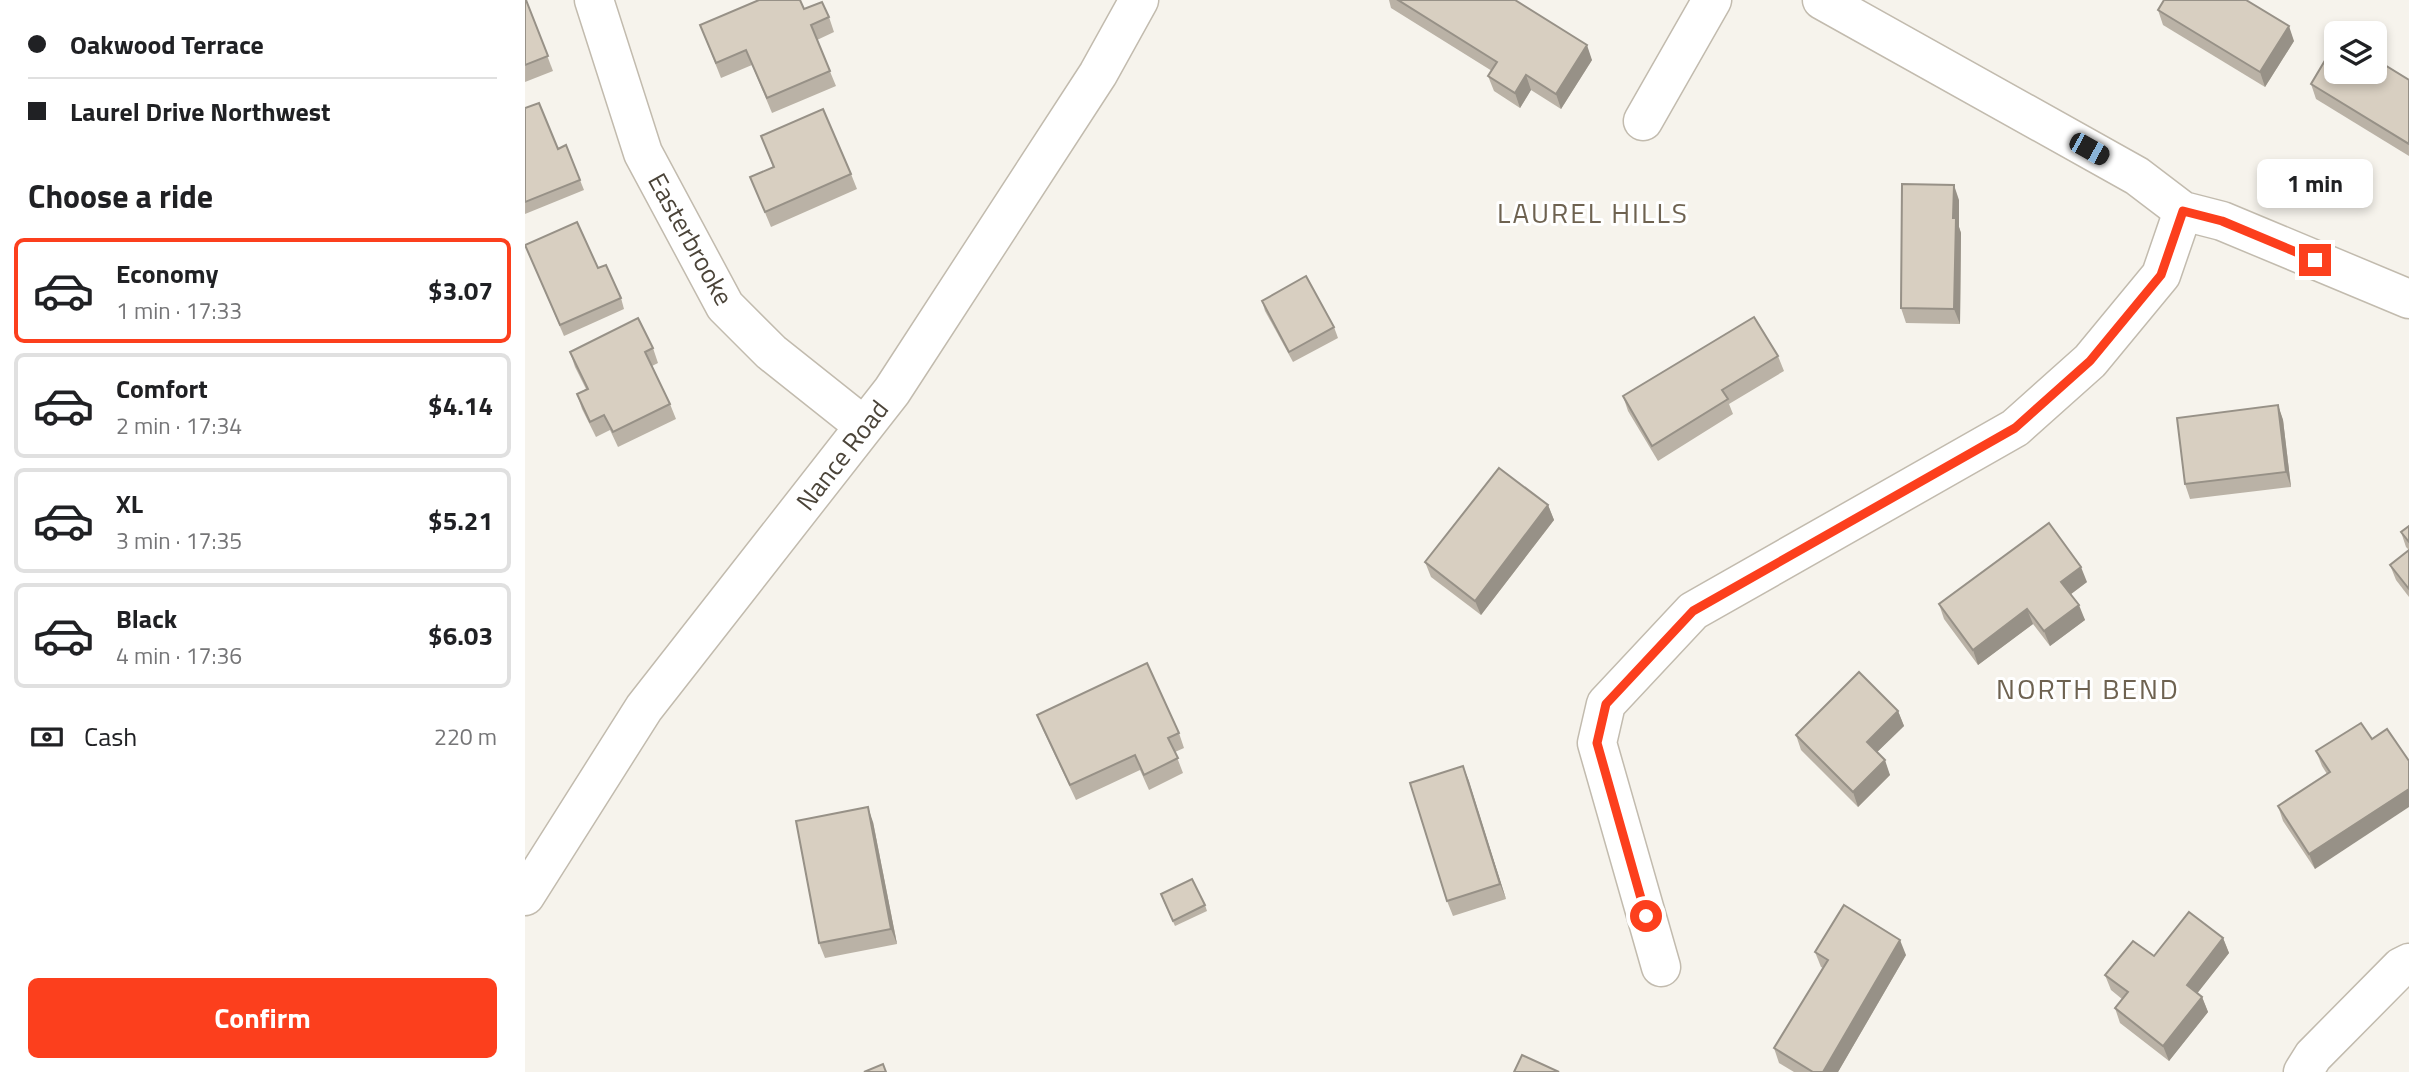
<!DOCTYPE html>
<html lang="en">
<head>
<meta charset="utf-8">
<style>
	:root { --surface:#fff; --page:#f6f6f6; --text:#202124; --muted:#757577; --line:#e0e0e0; --accent:#fc3f1d }
	body { margin:0; font-family:"Titillium Web",sans-serif; background:var(--page); color:var(--text); height:100vh; display:flex; flex-direction:column; font-size:26px; white-space:nowrap }
	* { box-sizing:border-box; margin:0 }
	p { font-size:23px; color:var(--muted) }
	.icon { flex:none; width:38px; height:38px; fill:none; stroke:currentColor; stroke-width:2; stroke-linecap:round; stroke-linejoin:round }
	.map { position:relative; flex:1; overflow:hidden }
	.sheet { display:flex; flex-direction:column; background:var(--surface); width:525px }
	.sheet>* { flex:none }
	.banner { display:grid; align-content:center; height:154px; padding:0 28px; background:var(--surface) }
	.controls { position:absolute; left:1799px; top:21px; display:grid; gap:14px }
	.controls a { display:grid; place-items:center; width:63px; height:63px; border-radius:10px; background:var(--surface); box-shadow:0 4px 10px #0003; font-size:35px }
	.end { position:absolute; width:32px; height:32px; margin:-16px; border:9px solid #fc3f1d; background:#fff; box-shadow:0 0 0 4px #fff }
	.from { border-radius:50% }
	.bubble { position:absolute; height:49px; border-radius:10px; background:var(--surface); box-shadow:0 4px 10px #0003; font-size:23px; font-weight:700; line-height:49px; text-align:center }
	.car { position:absolute; width:21px; height:42px; margin:-21px -10px; border-radius:9px; box-shadow:0 0 5px 2px #0007; background:linear-gradient(#222 24%,#8ab4d8 0 40%,#222 0 76%,#8ab4d8 0 86%,#222 0) }
	.banner b { display:flex; align-items:center; gap:24px; height:66px; font-size:26px }
	.banner b+b { border-top:2px solid var(--line) }
	.banner i { width:18px; height:18px; background:var(--text) }
	ul { padding:0; list-style:none }
	li { display:flex; align-items:center; gap:21px; height:105px; margin:0 14px 10px; padding:0 14px; border:4px solid var(--line); border-radius:10px }
	li div { flex:1 }
	li b { display:block; font-size:26px }
	li em { font-style:normal; font-weight:700 }
	li.active { border-color:var(--accent) }
	li>.icon { width:63px; height:63px; stroke-width:1.5 }
	h2 { padding:0 28px; font-size:32px; line-height:84px }
	.pay { display:flex; align-items:center; gap:18px; height:77px; padding:0 28px; font-size:26px }
	.pay p { margin-inline-start:auto }
	.cta { display:flex; gap:14px; margin-top:auto; padding:14px 28px }
	.cta a { flex:1; height:80px; border-radius:10px; background:var(--accent); color:#fff; font-size:28px; font-weight:700; line-height:80px; text-align:center }
	main { display:flex; flex:1; min-height:0 }
	.map>svg:first-child { display:block }
</style>
</head>
<body>
<main>
<section class="sheet">
<div class="banner">
<b><i class="from"></i>Oakwood Terrace</b>
<b><i></i>Laurel Drive Northwest</b>
</div>
<h2>Choose a ride</h2>
<ul>
<li class="active"><svg class="icon" aria-label="car" viewBox="0 0 24 24"><path d="M5 17H2v-5l4-1 3-4h7l3 4 3 1v5h-3M9 17h6M6 11h13"/><circle cx="7" cy="17" r="2"/><circle cx="17" cy="17" r="2"/></svg><div><b>Economy</b><p>1 min · 17:33</p></div><em>$3.07</em></li>
<li><svg class="icon" aria-label="car" viewBox="0 0 24 24"><path d="M5 17H2v-5l4-1 3-4h7l3 4 3 1v5h-3M9 17h6M6 11h13"/><circle cx="7" cy="17" r="2"/><circle cx="17" cy="17" r="2"/></svg><div><b>Comfort</b><p>2 min · 17:34</p></div><em>$4.14</em></li>
<li><svg class="icon" aria-label="car" viewBox="0 0 24 24"><path d="M5 17H2v-5l4-1 3-4h7l3 4 3 1v5h-3M9 17h6M6 11h13"/><circle cx="7" cy="17" r="2"/><circle cx="17" cy="17" r="2"/></svg><div><b>XL</b><p>3 min · 17:35</p></div><em>$5.21</em></li>
<li><svg class="icon" aria-label="car" viewBox="0 0 24 24"><path d="M5 17H2v-5l4-1 3-4h7l3 4 3 1v5h-3M9 17h6M6 11h13"/><circle cx="7" cy="17" r="2"/><circle cx="17" cy="17" r="2"/></svg><div><b>Black</b><p>4 min · 17:36</p></div><em>$6.03</em></li>
</ul>
<div class="pay"><svg class="icon" aria-label="cash" viewBox="0 0 24 24"><path d="M3 7h18v10H3z"/><circle cx="12" cy="12" r="2"/></svg>Cash<p>220 m</p></div>
<div class="cta"><a>Confirm</a></div>
</section>
<div class="map">
<svg width="1884" height="1072" viewBox="0 0 1884 1072">
	<rect width="100%" height="100%" fill="#f6f3ec"/>
	<g fill="none" stroke-linecap="round" stroke-linejoin="round">
		<defs>
			<g id="minor">
				<path d="M 69,0 L 118,153 L 200,306 L 246,352 L 339,426"/>
				<path d="M 1297,0 L 1612,176 L 1658,211 L 1697,221 L 1884,299"/>
				<path d="M 1118,121 L 1187,0"/>
				<path d="M 0,896 L 119,708 L 367,391 L 573,74 L 614,0"/>
				<path d="M 1136,967 L 1072,743 L 1081,704 L 1168,611 L 1490,428 L 1565,361 L 1636,275 L 1658,211"/>
				<path d="M 1778,1072 L 1788,1056 L 1876,967 L 1884,963"/>
			</g>
		</defs>
		<use href="#minor" stroke="#c2bbae" stroke-width="41"/>
		<use href="#minor" stroke="#fff" stroke-width="38"/>
	</g>
	<g fill="#bab2a6">
		<path d="M 0,0 L 1,0 L 28,71 L 0,82 Z"/>
		<path d="M 864,0 L 990,0 L 1067,60 L 1036,109 L 1006,90 L 995,108 L 969,91 L 963,76 L 967,71 L 866,8 Z"/>
		<path d="M 279,9 L 304,17 L 309,32 L 292,40 L 311,86 L 247,113 L 227,65 L 196,78 L 175,25 Z"/>
		<path d="M 1633,10 L 1769,41 L 1740,87 L 1638,25 Z"/>
		<path d="M 1884,80 L 1884,156 L 1791,99 L 1786,84 Z"/>
		<path d="M 0,108 L 33,149 L 41,145 L 59,190 L 0,214 Z"/>
		<path d="M 236,136 L 326,174 L 332,189 L 246,227 L 225,177 L 248,167 Z"/>
		<path d="M 1434,200 L 1434,227 L 1436,233 L 1435,324 L 1381,323 L 1376,308 Z"/>
		<path d="M 0,245 L 96,298 L 99,309 L 39,336 Z"/>
		<path d="M 737,301 L 809,327 L 813,338 L 768,362 L 740,311 Z"/>
		<path d="M 128,348 L 133,363 L 127,366 L 145,404 L 151,419 L 93,447 L 85,430 L 71,437 L 57,409 L 52,394 L 61,389 L 50,367 L 45,352 Z"/>
		<path d="M 1253,356 L 1259,371 L 1204,404 L 1208,414 L 1133,461 L 1103,411 L 1098,396 Z"/>
		<path d="M 1753,405 L 1758,420 L 1766,487 L 1665,499 L 1660,484 Z"/>
		<path d="M 1023,505 L 1029,520 L 956,615 L 906,577 L 900,562 Z"/>
		<path d="M 1884,526 L 1884,550 L 1881,547 L 1876,532 Z"/>
		<path d="M 1884,550 L 1884,597 L 1871,580 L 1865,565 Z"/>
		<path d="M 1562,582 L 1546,594 L 1560,620 L 1525,646 L 1508,624 L 1453,665 L 1419,619 L 1414,604 Z"/>
		<path d="M 1373,711 L 1379,726 L 1352,752 L 1365,775 L 1333,807 L 1276,750 L 1271,735 Z"/>
		<path d="M 512,715 L 654,733 L 659,748 L 650,752 L 658,773 L 624,790 L 615,770 L 551,800 L 518,730 Z"/>
		<path d="M 1847,739 L 1790,869 L 1758,821 L 1753,806 L 1802,774 L 1797,766 L 1791,751 Z"/>
		<path d="M 938,766 L 981,899 L 928,916 L 922,901 Z"/>
		<path d="M 348,822 L 372,944 L 300,958 L 294,943 Z"/>
		<path d="M 638,900 L 680,905 L 682,911 L 650,926 Z"/>
		<path d="M 1698,938 L 1704,953 L 1672,993 L 1677,997 L 1683,1012 L 1644,1061 L 1595,1023 L 1590,1008 L 1597,999 L 1586,990 L 1580,975 L 1629,956 Z"/>
		<path d="M 1290,952 L 1381,955 L 1313,1072 L 1269,1072 L 1254,1063 L 1249,1048 L 1298,968 L 1296,967 Z"/>
	</g>
	<g fill="#979187">
		<path d="M 1764,26 L 1769,41 L 1740,87 L 1735,72 Z"/>
		<path d="M 1062,45 L 1067,60 L 1036,109 L 1031,94 Z"/>
		<path d="M 1001,75 L 1006,90 L 995,108 L 990,93 Z"/>
		<path d="M 1429,185 L 1434,200 L 1434,227 L 1436,233 L 1435,324 L 1429,309 Z"/>
		<path d="M 1753,405 L 1758,420 L 1766,487 L 1761,472 Z"/>
		<path d="M 1023,505 L 1029,520 L 956,615 L 950,601 Z"/>
		<path d="M 1556,567 L 1562,582 L 1542,597 L 1536,582 Z"/>
		<path d="M 1554,605 L 1560,620 L 1525,646 L 1519,631 Z"/>
		<path d="M 1502,609 L 1508,624 L 1453,665 L 1448,650 Z"/>
		<path d="M 1373,711 L 1379,726 L 1347,757 L 1342,742 Z"/>
		<path d="M 1360,760 L 1365,775 L 1333,807 L 1328,792 Z"/>
		<path d="M 938,766 L 944,781 L 981,899 L 975,884 Z"/>
		<path d="M 1884,789 L 1884,807 L 1790,869 L 1784,854 Z"/>
		<path d="M 343,807 L 348,822 L 372,944 L 366,929 Z"/>
		<path d="M 1698,938 L 1704,953 L 1667,1000 L 1662,985 Z"/>
		<path d="M 1375,940 L 1381,955 L 1313,1072 L 1298,1072 Z"/>
		<path d="M 1677,997 L 1683,1012 L 1644,1061 L 1638,1046 Z"/>
	</g>
	<g fill="#d8cfc1" stroke="#979187" stroke-width="2">
		<path d="M 0,0 L 1,0 L 23,56 L 0,65 Z"/>
		<path d="M 234,0 L 275,0 L 279,9 L 297,2 L 304,17 L 286,25 L 305,71 L 242,98 L 221,50 L 191,63 L 175,25 Z"/>
		<path d="M 873,0 L 990,0 L 1062,45 L 1031,94 L 1001,75 L 990,93 L 963,76 L 972,62 Z"/>
		<path d="M 1639,0 L 1721,0 L 1764,26 L 1735,72 L 1633,10 Z"/>
		<path d="M 1811,42 L 1811,72 L 1850,72 L 1850,59 L 1884,80 L 1884,144 L 1786,84 Z"/>
		<path d="M 14,103 L 33,149 L 41,145 L 55,180 L 0,202 L 0,108 Z"/>
		<path d="M 298,109 L 326,174 L 240,212 L 225,177 L 249,167 L 236,136 Z"/>
		<path d="M 1377,184 L 1429,185 L 1428,218 L 1431,218 L 1429,309 L 1376,308 Z"/>
		<path d="M 52,222 L 73,268 L 81,265 L 96,298 L 35,325 L 0,245 Z"/>
		<path d="M 781,276 L 809,327 L 764,352 L 737,301 Z"/>
		<path d="M 1229,317 L 1253,356 L 1197,390 L 1203,399 L 1127,446 L 1098,396 Z"/>
		<path d="M 113,318 L 128,348 L 120,352 L 145,404 L 88,432 L 79,415 L 65,422 L 52,394 L 63,389 L 45,352 Z"/>
		<path d="M 1753,405 L 1761,472 L 1660,484 L 1652,418 Z"/>
		<path d="M 974,468 L 1023,505 L 950,601 L 900,562 Z"/>
		<path d="M 1524,523 L 1556,567 L 1536,582 L 1554,605 L 1519,631 L 1502,609 L 1448,650 L 1414,604 Z"/>
		<path d="M 1884,526 L 1884,542 L 1876,532 Z"/>
		<path d="M 1884,550 L 1884,589 L 1865,565 Z"/>
		<path d="M 622,663 L 654,733 L 643,738 L 653,758 L 619,775 L 610,755 L 545,785 L 512,715 Z"/>
		<path d="M 1334,672 L 1373,711 L 1342,742 L 1360,760 L 1328,792 L 1271,735 Z"/>
		<path d="M 1836,723 L 1847,739 L 1862,729 L 1884,761 L 1884,789 L 1784,854 L 1753,806 L 1805,772 L 1791,751 Z"/>
		<path d="M 938,766 L 975,884 L 922,901 L 885,783 Z"/>
		<path d="M 343,807 L 366,929 L 294,943 L 271,821 Z"/>
		<path d="M 667,879 L 680,905 L 648,921 L 636,894 Z"/>
		<path d="M 1319,905 L 1375,940 L 1298,1072 L 1288,1072 L 1249,1048 L 1303,960 L 1290,952 Z"/>
		<path d="M 1664,912 L 1698,938 L 1662,985 L 1677,997 L 1638,1046 L 1590,1008 L 1603,992 L 1580,975 L 1608,941 L 1629,956 Z"/>
		<path d="M 997,1055 L 1034,1072 L 989,1072 Z"/>
		<path d="M 358,1064 L 361,1072 L 339,1072 Z"/>
	</g>
	<g fill="none" stroke-linecap="round" stroke-linejoin="round">
		<path stroke="#fc3f1d" stroke-width="9" d="M 1121,916 L 1072,743 L 1081,704 L 1168,611 L 1490,428 L 1565,361 L 1636,275 L 1658,211 L 1697,221 L 1790,260"/>
	</g>
	<g text-anchor="middle" dominant-baseline="central" stroke-width="6" stroke-linejoin="round" paint-order="stroke">
		<g font-size="26" fill="#4b4439" stroke="#fff">
			<text transform="translate(166 239) rotate(61)">Easterbrooke</text>
			<text transform="translate(317 455) rotate(-52)">Nance Road</text>
		</g>
		<g font-size="28" letter-spacing="2" fill="#6e6250" stroke="#fff">
			<text x="1068" y="212">LAUREL HILLS</text>
			<text x="1563" y="688">NORTH BEND</text>
		</g>
	</g>
</svg>
<div class="controls">
<a><svg class="icon" aria-label="layers" viewBox="0 0 24 24"><path d="M12 4l9 5-9 5-9-5zM3 14l9 5 9-5"/></svg></a>
</div>
<i class="end from" style="left:1121px;top:916px"></i>
<i class="end" style="left:1790px;top:260px"></i>
<div class="bubble" style="left:1732px;top:159px;width:116px">1 min</div>
<i class="car" style="left:1564px;top:149px;rotate:119deg"></i>
</div>
</main>
</body>
</html>
